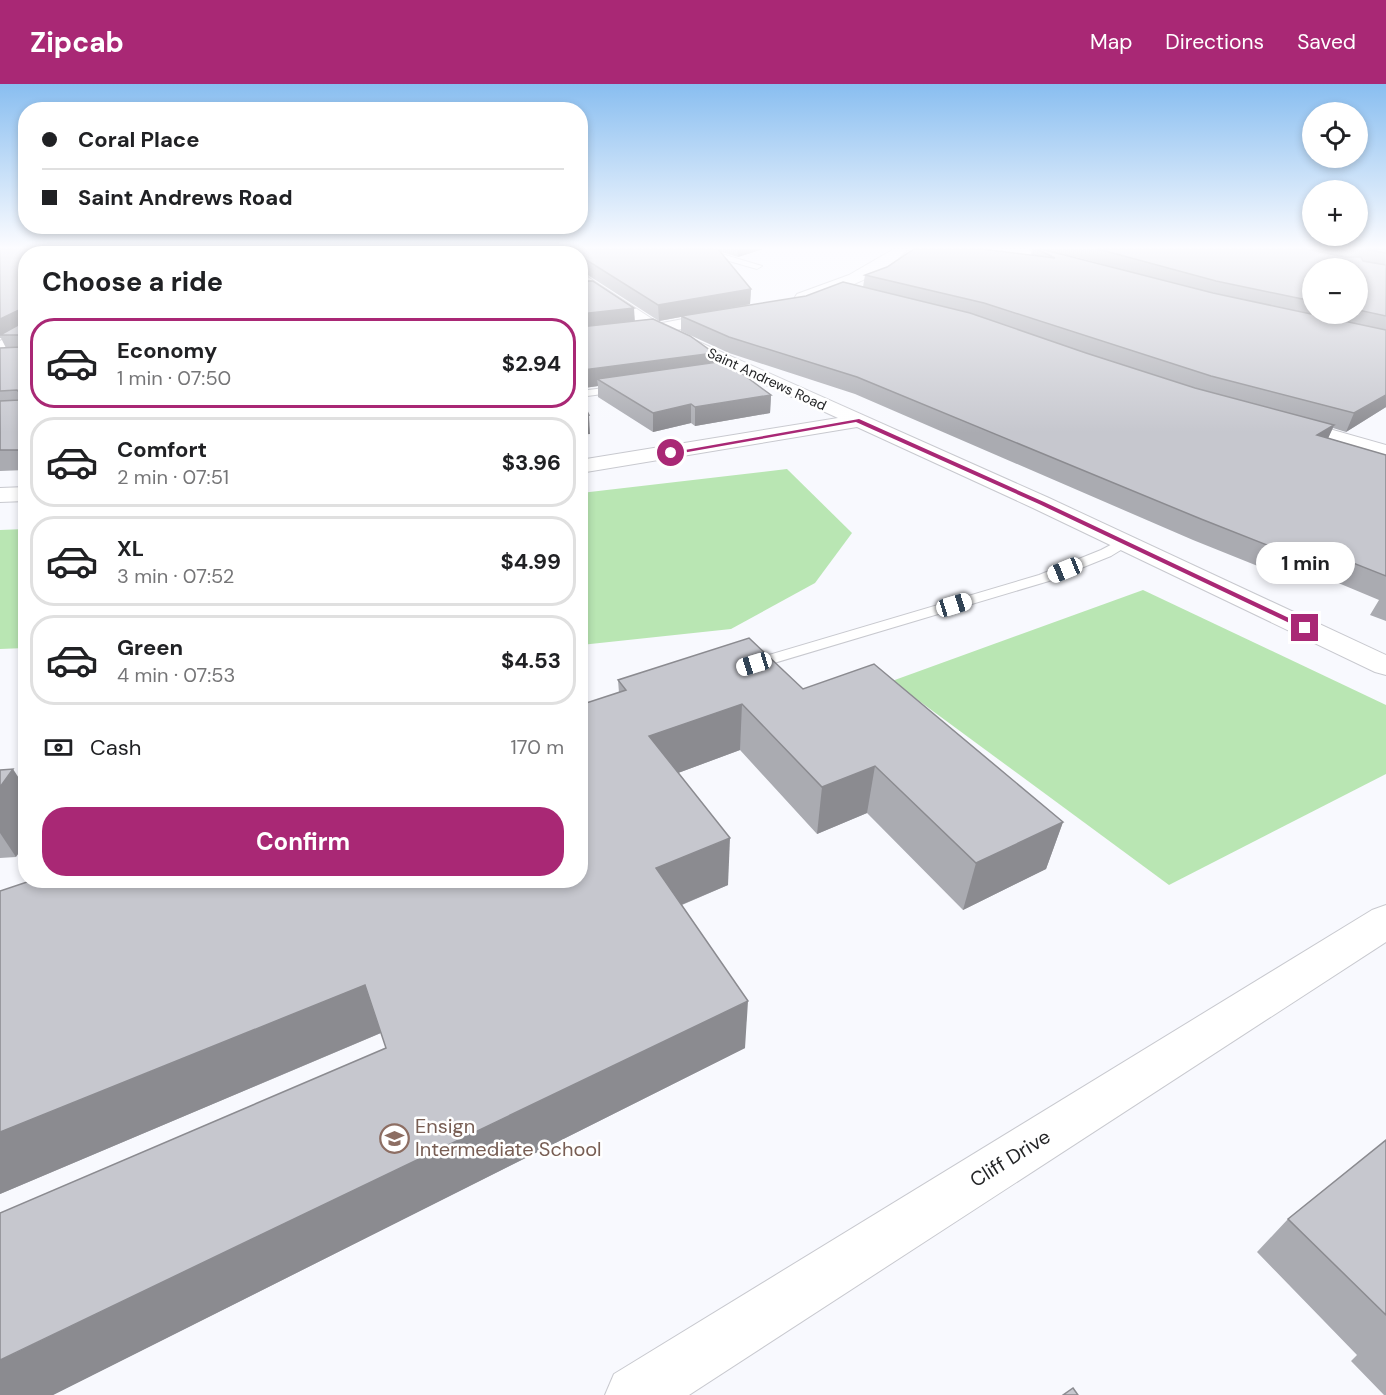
<!DOCTYPE html>
<html lang="en">
<head>
<meta charset="utf-8">
<style>
	:root { --surface:#fff; --page:#f6f6f6; --text:#202124; --muted:#757577; --line:#e0e0e0; --accent:#a92875 }
	body { margin:0; font-family:"DM Sans",sans-serif; background:var(--page); color:var(--text); height:100vh; display:flex; flex-direction:column; font-size:22px; white-space:nowrap }
	* { box-sizing:border-box; margin:0 }
	p { font-size:20px; color:var(--muted) }
	.icon { flex:none; width:33px; height:33px; fill:none; stroke:currentColor; stroke-width:2; stroke-linecap:round; stroke-linejoin:round }
	.map { position:relative; flex:1; overflow:hidden }
	.panel { position:absolute; left:18px; top:162px; width:570px; height:642px; display:flex; flex-direction:column; background:var(--surface); border-radius:24px; box-shadow:0 3px 9px #0003 }
	.panel>* { flex:none }
	.top-card { position:absolute; left:18px; top:18px; width:570px; height:132px; border-radius:24px; box-shadow:0 3px 9px #0003; display:grid; align-content:center; height:132px; padding:0 24px; background:var(--surface) }
	.buttons { position:absolute; left:1302px; top:18px; display:grid; gap:12px }
	.buttons a { display:grid; place-items:center; width:66px; height:66px; border-radius:50%; background:var(--surface); box-shadow:0 3px 9px #0003; font-size:30px }
	.end { position:absolute; width:27px; height:27px; margin:-14px; border:8px solid #a92875; background:#fff; box-shadow:0 0 0 3px #fff }
	.from { border-radius:50% }
	.bubble { position:absolute; height:42px; border-radius:21px; background:var(--surface); box-shadow:0 3px 9px #0003; font-size:20px; font-weight:700; line-height:42px; text-align:center }
	.car { position:absolute; width:18px; height:36px; margin:-18px -9px; border-radius:8px; box-shadow:0 0 4px 2px #0007; background:linear-gradient(#fff 24%,#345 0 40%,#fff 0 76%,#345 0 86%,#fff 0) }
	.top-card b { display:flex; align-items:center; gap:21px; height:57px; font-size:22px }
	.top-card b+b { border-top:2px solid var(--line) }
	.top-card i { width:15px; height:15px; background:var(--text) }
	ul { padding:0; list-style:none }
	li { display:flex; align-items:center; gap:18px; height:90px; margin:0 12px 9px; padding:0 12px; border:3px solid var(--line); border-radius:24px }
	li div { flex:1 }
	li b { display:block; font-size:22px }
	li em { font-style:normal; font-weight:700 }
	li.on { border-color:var(--accent) }
	li>.icon { width:54px; height:54px; stroke-width:1.5 }
	h2 { padding:0 24px; font-size:27px; line-height:72px }
	.pay { display:flex; align-items:center; gap:15px; height:66px; padding:0 24px; font-size:22px }
	.pay p { margin-inline-start:auto }
	.button { display:flex; gap:12px; margin-top:auto; padding:12px 24px }
	.button a { flex:1; height:69px; border-radius:24px; background:var(--accent); color:#fff; font-size:24px; font-weight:700; line-height:69px; text-align:center }
	header { display:flex; align-items:center; gap:36px; box-sizing:border-box; height:84px; padding:0 30px; background:var(--accent); color:#fff }
	header strong { font-size:28px }
	nav { display:flex; gap:33px; margin-inline-start:auto; font-size:21px }
	.map>svg:first-child { display:block }
</style>
</head>
<body>
<header>
<strong>Zipcab</strong>
<nav><a>Map</a><a>Directions</a><a>Saved</a></nav>
</header>
<div class="map">
<svg width="1386" height="1311" viewBox="0 0 1386 1311">
	<rect width="100%" height="100%" fill="#f8f9fe"/>
	<g fill="#b9e6b3">
		<path d="M 787,385 L 852,449 L 815,499 L 731,545 L 581,561 L 581,409 Z"/>
		<path d="M 25,445 L 25,564 L 0,565 L 0,446 Z"/>
		<path d="M 1143,506 L 1386,621 L 1386,690 L 1169,801 L 892,597 Z"/>
	</g>
	<g fill="none" stroke-linecap="round" stroke-linejoin="round">
		<defs>
			<g id="service">
				<path d="M 621,302 L 626,305 L 625,307 L 580,313 L 580,307 Z"/>
				<path d="M 1124,454 L 1129,455 L 1131,458 L 1129,461 L 1111,472 L 1049,497 L 754,585 L 742,585 L 740,582 L 742,579 L 1039,491 L 1101,466 Z"/>
			</g>
			<path id="pedestrian" d="M 687,165 L 705,165 L 762,182 L 757,185 Z"/>
			<g id="minor">
				<path d="M 1001,165 L 1024,165 L 1080,178 L 1082,181 L 1075,185 L 1003,168 Z"/>
				<path d="M 580,188 L 663,242 L 1049,414 L 1386,571 L 1386,591 L 1375,588 L 1033,424 L 857,343 L 580,389 L 580,376 L 838,334 L 651,248 L 580,199 Z"/>
				<path d="M 1287,333 L 1386,361 L 1386,374 L 1280,343 L 1277,339 L 1280,335 Z"/>
				<path d="M 26,403 L 26,417 L 0,418 L 0,404 Z"/>
			</g>
			<g id="tertiary">
				<path d="M 894,165 L 908,165 C 886,191 835,209 802,217 L 795,213 L 797,210 L 849,191 Z"/>
				<path d="M 725,227 L 733,232 L 730,235 L 657,250 L 580,258 L 580,248 L 657,240 Z"/>
				<path d="M 1386,821 L 1386,858 L 689,1311 L 605,1311 L 614,1290 L 1372,826 Z"/>
			</g>
			<path id="secondary" d="M 26,242 L 26,254 L 0,269 L 0,257 Z"/>
		</defs>
		<use href="#service" stroke="#c8c9cf" stroke-width="2"/>
		<use href="#pedestrian" stroke="#c8c9cf" stroke-width="2"/>
		<use href="#minor" stroke="#c8c9cf" stroke-width="2"/>
		<use href="#tertiary" stroke="#c8c9cf" stroke-width="2"/>
		<use href="#secondary" stroke="#c8c9cf" stroke-width="2"/>
		<use href="#service" fill="#fff" fill-rule="evenodd"/>
		<use href="#pedestrian" fill="#fff" fill-rule="evenodd"/>
		<use href="#minor" fill="#fff" fill-rule="evenodd"/>
		<use href="#tertiary" fill="#fff" fill-rule="evenodd"/>
		<use href="#secondary" fill="#fff" fill-rule="evenodd"/>
	</g>
	<g fill="#aaabb1" fill-rule="evenodd">
		<path d="M 0,165 L 763,165 L 738,173 L 722,168 L 722,170 L 751,205 L 750,220 L 744,222 L 863,203 L 865,191 L 1031,171 L 1032,165 L 1386,165 L 1386,323 L 1346,348 L 1333,344 L 1328,354 L 1386,371 L 1386,537 L 1370,531 L 1379,516 L 1312,488 L 1295,497 L 1193,456 L 855,310 L 729,269 L 681,247 L 681,233 L 659,237 L 580,186 L 580,170 L 26,170 L 26,386 L 0,387 L 0,264 L 6,264 L 1,254 L 0,254 ZM 1065,171 L 1080,174 L 1116,184 ZM 1312,184 L 1358,184 L 1358,230 L 1312,230 Z"/>
		<path d="M 580,188 L 582,189 L 582,197 L 635,237 L 713,279 L 771,311 L 770,329 L 695,342 L 691,339 L 653,348 L 598,313 L 598,302 L 584,304 L 580,302 Z"/>
		<path d="M 618,596 L 803,605 L 1063,738 L 1046,785 L 963,826 L 867,729 L 817,750 L 740,666 L 678,689 L 728,801 L 682,821 L 745,964 L 53,1311 L 0,1311 L 386,964 L 381,949 L 0,1110 L 0,807 L 619,609 Z"/>
		<path d="M 0,686 L 16,773 L 0,774 Z"/>
		<path d="M 1386,1056 L 1386,1311 L 1384,1311 L 1351,1277 L 1357,1271 L 1257,1168 L 1288,1135 Z"/>
	</g>
	<g fill="#8b8b90">
		<path d="M 739,165 L 763,165 L 738,173 Z"/>
		<path d="M 751,205 L 750,220 L 659,237 L 658,221 Z"/>
		<path d="M 634,224 L 635,239 L 580,246 L 580,230 Z"/>
		<path d="M 21,225 L 26,242 L 0,251 L 0,235 Z"/>
		<path d="M 714,269 L 713,286 L 597,295 L 598,302 L 584,304 L 583,286 Z"/>
		<path d="M 771,311 L 770,329 L 695,342 L 695,323 Z"/>
		<path d="M 1386,311 L 1386,323 L 1346,348 L 1354,329 Z"/>
		<path d="M 691,320 L 691,339 L 653,348 L 653,329 Z"/>
		<path d="M 589,331 L 590,350 L 580,351 L 580,332 Z"/>
		<path d="M 1334,341 L 1326,359 L 1317,351 Z"/>
		<path d="M 1323,467 L 1312,488 L 1295,497 L 1305,476 Z"/>
		<path d="M 742,620 L 740,666 L 651,699 L 649,652 Z"/>
		<path d="M 875,682 L 867,729 L 817,750 L 822,703 Z"/>
		<path d="M 13,685 L 26,705 L 26,759 L 16,773 L 0,749 L 0,703 Z"/>
		<path d="M 1063,738 L 1046,785 L 963,826 L 976,779 Z"/>
		<path d="M 730,754 L 728,801 L 657,831 L 656,784 Z"/>
		<path d="M 365,901 L 383,948 L 0,1110 L 0,1048 Z"/>
		<path d="M 748,917 L 745,964 L 53,1311 L 0,1311 L 0,1276 Z"/>
	</g>
	<g fill="#c6c7ce" stroke="#8b8b90" stroke-width="1.5">
		<path d="M 0,165 L 718,165 L 751,205 L 658,221 L 580,172 L 580,170 L 26,170 L 26,366 L 0,366 L 0,317 L 19,316 L 20,309 L 17,306 L 0,307 L 0,264 L 20,263 L 20,251 L 0,251 L 20,240 L 21,225 L 0,235 Z"/>
		<path d="M 914,165 L 982,165 L 1055,174 L 1037,165 L 1041,165 L 1213,209 L 1386,246 L 1386,311 L 1354,329 L 1211,292 L 984,219 L 865,191 L 887,183 Z"/>
		<path d="M 1098,165 L 1306,165 L 1345,173 L 1361,173 L 1363,177 L 1386,181 L 1386,232 L 1358,226 L 1358,184 L 1312,184 L 1312,217 L 1216,197 Z"/>
		<path d="M 1366,165 L 1386,165 L 1386,169 Z"/>
		<path d="M 580,197 L 593,197 L 634,224 L 580,230 Z"/>
		<path d="M 843,198 L 970,229 L 1086,269 L 1195,304 L 1334,341 L 1317,351 L 1386,371 L 1386,492 L 1323,467 L 1305,476 L 1201,435 L 857,293 L 729,253 L 681,232 L 806,212 Z"/>
		<path d="M 653,235 L 690,252 L 714,269 L 583,286 L 580,285 L 580,243 Z"/>
		<path d="M 725,277 L 771,311 L 695,323 L 691,320 L 653,329 L 597,295 Z"/>
		<path d="M 580,313 L 589,331 L 580,332 Z"/>
		<path d="M 749,554 L 803,605 L 874,580 L 1063,738 L 976,779 L 875,682 L 822,703 L 742,620 L 649,652 L 730,754 L 656,784 L 748,917 L 0,1276 L 0,1129 L 386,964 L 365,901 L 0,1048 L 0,807 L 33,796 L 580,796 L 580,621 L 626,606 L 618,596 Z"/>
		<path d="M 13,685 L 0,703 L 0,686 Z"/>
		<path d="M 1386,1056 L 1386,1231 L 1288,1135 Z"/>
		<path d="M 1073,1304 L 1078,1311 L 1063,1311 Z"/>
	</g>
	<linearGradient id="sky" x2="0" y2="1"><stop stop-color="#89bef0"/><stop offset="0.47" stop-color="#fcfcff"/><stop offset="1" stop-color="#fcfcff" stop-opacity="0"/></linearGradient>
	<rect width="1386" height="349" fill="url(#sky)"/>
	<path fill="#a92875" d="M 859,335 L 1044,418 L 1310,544 L 1302,545 L 1039,420 L 856,338 L 671,371 L 668,369 Z"/>
	<defs>
		<symbol id="school-ring" viewBox="-11 -11 22 22"><circle r="9.5" fill="#fff" stroke="#8d6e63" stroke-width="1.5"/><path d="M0-5L7-2L0 1L-7-2ZM-4 1L0 2.5L4 1V4Q0 6-4 4Z" fill="#8d6e63"/></symbol>
	</defs>
	<g fill-rule="evenodd">
		<use href="#school-ring" x="378" y="1038" width="33" height="33"/>
	</g>
	<g text-anchor="middle" dominant-baseline="central" stroke-width="5" stroke-linejoin="round" paint-order="stroke">
		<g font-size="14" fill="#242527" stroke="#fff">
			<text transform="translate(767 295) rotate(25)">Saint Andrews Road</text>
		</g>
		<g font-size="20" fill="#785e54" stroke="#fff" text-anchor="start">
			<text x="415" y="1042">Ensign<tspan x="415" dy="23">Intermediate School</tspan></text>
		</g>
		<g font-size="20" fill="#242527" stroke="#fff">
			<text transform="translate(1010 1074) rotate(-32)">Cliff Drive</text>
		</g>
	</g>
</svg>
<div class="buttons">
<a><svg class="icon" aria-label="locate" viewBox="0 0 24 24"><circle cx="12" cy="12" r="6"/><path d="M12 2v4M12 18v4M2 12h4M18 12h4"/></svg></a>
<a>+</a>
<a>−</a>
</div>
<i class="end from" style="left:671px;top:369px"></i>
<i class="end" style="left:1305px;top:544px"></i>
<div class="bubble" style="left:1256px;top:458px;width:99px">1 min</div>
<i class="car" style="left:1065px;top:486px;rotate:248deg"></i>
<i class="car" style="left:954px;top:521px;rotate:73deg"></i>
<i class="car" style="left:754px;top:580px;rotate:253deg"></i>
<div class="top-card">
<b><i class="from"></i>Coral Place</b>
<b><i></i>Saint Andrews Road</b>
</div>
<section class="panel">
<h2>Choose a ride</h2>
<ul>
<li class="on"><svg class="icon" aria-label="car" viewBox="0 0 24 24"><path d="M5 17H2v-5l4-1 3-4h7l3 4 3 1v5h-3M9 17h6M6 11h13"/><circle cx="7" cy="17" r="2"/><circle cx="17" cy="17" r="2"/></svg><div><b>Economy</b><p>1 min · 07:50</p></div><em>$2.94</em></li>
<li><svg class="icon" aria-label="car" viewBox="0 0 24 24"><path d="M5 17H2v-5l4-1 3-4h7l3 4 3 1v5h-3M9 17h6M6 11h13"/><circle cx="7" cy="17" r="2"/><circle cx="17" cy="17" r="2"/></svg><div><b>Comfort</b><p>2 min · 07:51</p></div><em>$3.96</em></li>
<li><svg class="icon" aria-label="car" viewBox="0 0 24 24"><path d="M5 17H2v-5l4-1 3-4h7l3 4 3 1v5h-3M9 17h6M6 11h13"/><circle cx="7" cy="17" r="2"/><circle cx="17" cy="17" r="2"/></svg><div><b>XL</b><p>3 min · 07:52</p></div><em>$4.99</em></li>
<li><svg class="icon" aria-label="car" viewBox="0 0 24 24"><path d="M5 17H2v-5l4-1 3-4h7l3 4 3 1v5h-3M9 17h6M6 11h13"/><circle cx="7" cy="17" r="2"/><circle cx="17" cy="17" r="2"/></svg><div><b>Green</b><p>4 min · 07:53</p></div><em>$4.53</em></li>
</ul>
<div class="pay"><svg class="icon" aria-label="cash" viewBox="0 0 24 24"><path d="M3 7h18v10H3z"/><circle cx="12" cy="12" r="2"/></svg>Cash<p>170 m</p></div>
<div class="button"><a>Confirm</a></div>
</section>
</div>
</body>
</html>
